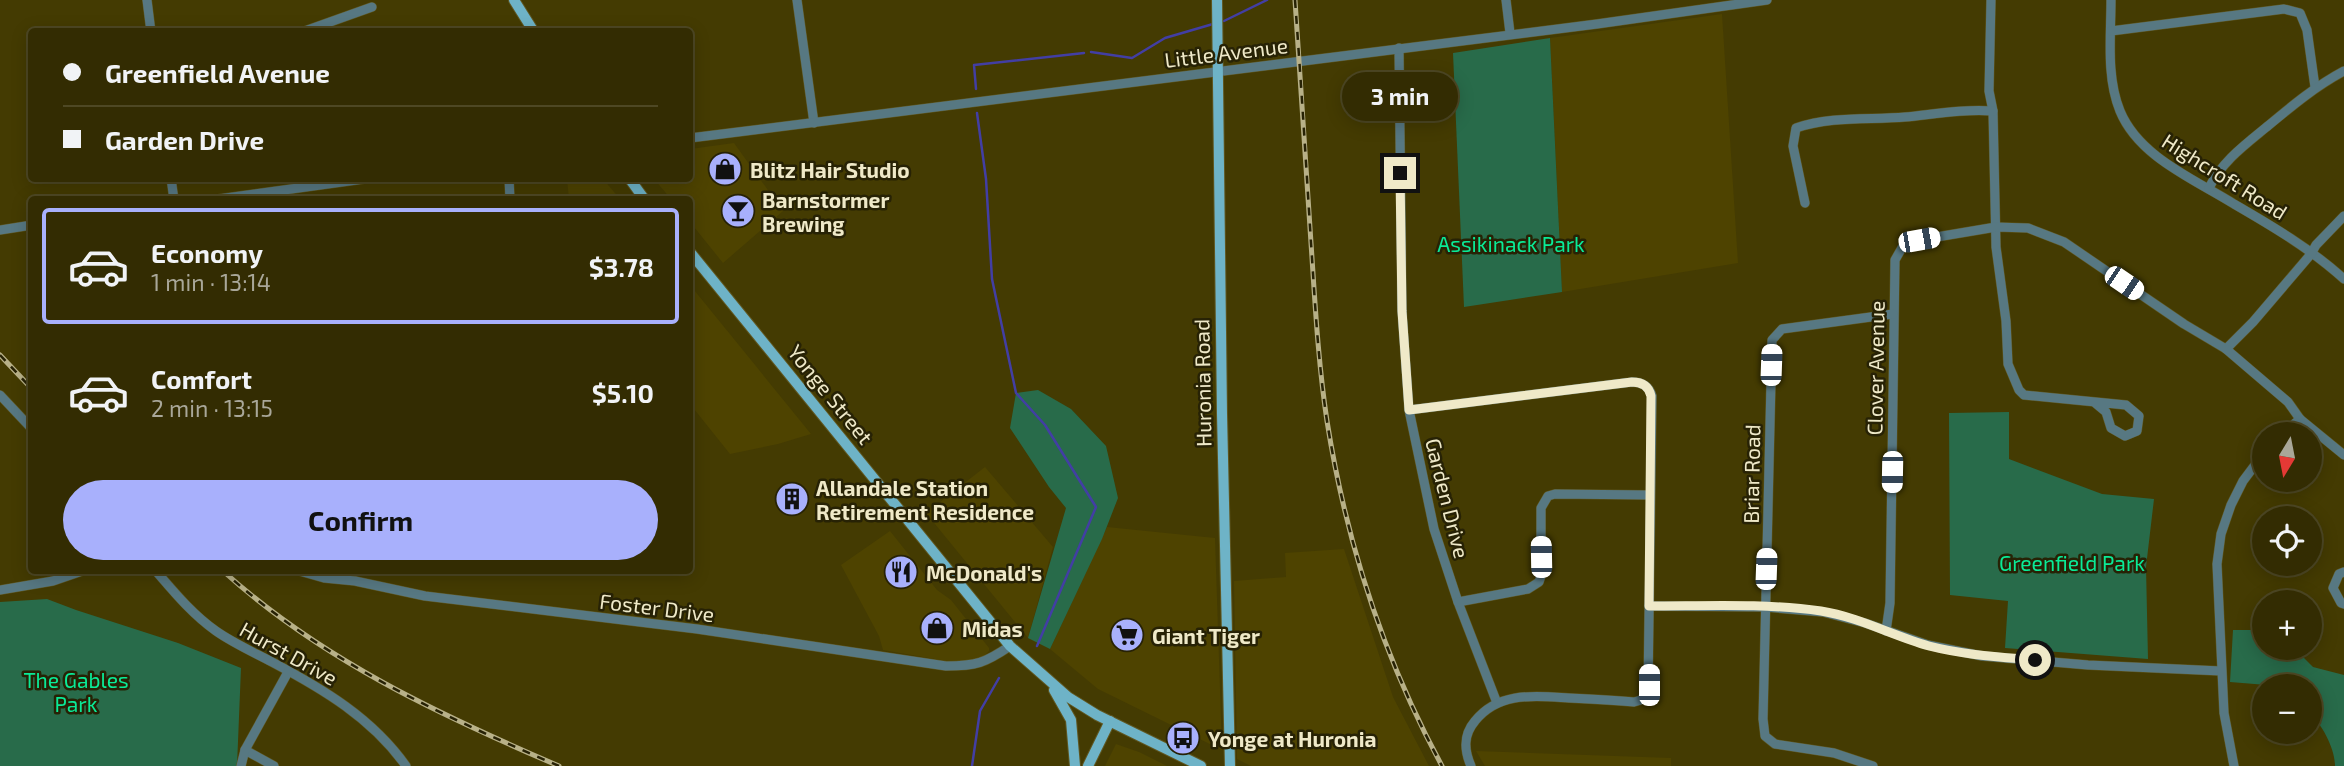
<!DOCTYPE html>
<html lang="en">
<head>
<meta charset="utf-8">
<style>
	:root { --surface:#332c02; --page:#3e3811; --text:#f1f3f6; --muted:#a9a799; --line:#4e4824; --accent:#a8b0fc }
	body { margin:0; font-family:"Exo 2",sans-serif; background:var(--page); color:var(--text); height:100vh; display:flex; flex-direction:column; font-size:26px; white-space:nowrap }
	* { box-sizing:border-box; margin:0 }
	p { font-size:23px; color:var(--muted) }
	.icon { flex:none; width:38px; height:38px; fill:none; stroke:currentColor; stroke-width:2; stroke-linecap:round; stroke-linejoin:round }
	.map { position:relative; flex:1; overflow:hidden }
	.sheet { position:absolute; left:28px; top:196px; width:665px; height:378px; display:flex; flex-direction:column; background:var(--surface); border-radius:7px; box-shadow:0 4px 18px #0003,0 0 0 2px var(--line) }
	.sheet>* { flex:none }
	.top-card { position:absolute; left:28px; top:28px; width:665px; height:154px; border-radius:7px; box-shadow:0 4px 18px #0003,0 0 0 2px var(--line); display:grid; align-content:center; height:154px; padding:0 35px; background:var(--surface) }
	.needle { width:46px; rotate:190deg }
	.tools { position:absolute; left:2252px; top:422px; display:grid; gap:14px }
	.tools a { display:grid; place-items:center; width:70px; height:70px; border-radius:50%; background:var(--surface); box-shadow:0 4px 18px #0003,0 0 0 2px var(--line); font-size:35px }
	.end { position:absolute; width:32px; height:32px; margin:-16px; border:9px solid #efe9c8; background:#111; box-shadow:0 0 0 4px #111 }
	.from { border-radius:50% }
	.bubble { position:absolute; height:49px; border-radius:24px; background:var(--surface); box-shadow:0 4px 18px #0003,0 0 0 2px var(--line); font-size:23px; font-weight:700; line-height:49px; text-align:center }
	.car { position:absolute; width:21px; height:42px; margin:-21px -10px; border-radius:9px; box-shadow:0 0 5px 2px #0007; background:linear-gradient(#fff 24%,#345 0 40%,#fff 0 76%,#345 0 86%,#fff 0) }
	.top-card b { display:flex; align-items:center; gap:24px; height:66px; font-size:26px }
	.top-card b+b { border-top:2px solid var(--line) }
	.top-card i { width:18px; height:18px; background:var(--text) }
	ul { padding:12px 0 0; list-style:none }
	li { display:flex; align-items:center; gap:21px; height:116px; margin:0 14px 10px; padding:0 21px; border:4px solid transparent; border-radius:7px }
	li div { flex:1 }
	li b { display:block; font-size:26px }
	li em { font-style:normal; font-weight:700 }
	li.on { border-color:var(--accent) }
	li>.icon { width:63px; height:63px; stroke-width:1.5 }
	.button { display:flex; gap:14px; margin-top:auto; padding:14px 35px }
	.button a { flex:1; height:80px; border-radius:42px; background:var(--accent); color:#111; font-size:28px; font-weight:700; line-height:80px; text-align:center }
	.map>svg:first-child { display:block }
</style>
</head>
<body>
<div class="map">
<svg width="2344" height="766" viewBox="0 0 2344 766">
	<rect width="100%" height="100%" fill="#443b02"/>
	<g fill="#4e4300">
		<path d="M 1722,14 L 1738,263 L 1562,292 L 1550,38 Z"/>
		<path d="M 734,143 L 783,211 L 723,263 L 690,222 L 690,200 L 671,199 L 654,179 L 690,178 L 690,149 Z"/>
		<path d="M 567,179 L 603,179 L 620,199 L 569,199 Z"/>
		<path d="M 690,285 L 811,434 L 778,444 L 730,454 L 690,404 Z"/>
		<path d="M 985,467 L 1053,547 L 1028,638 L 926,513 Z"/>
		<path d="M 1107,527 L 1215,538 L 1222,750 L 1098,689 L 1050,649 Z"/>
		<path d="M 890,531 L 937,590 L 951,600 L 989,648 L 989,651 L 982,658 L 971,662 L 946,661 L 883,650 L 879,636 L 841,565 Z"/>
		<path d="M 1344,549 L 1393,697 L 1429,766 L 1251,766 L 1237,759 L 1234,581 L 1286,577 L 1285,553 Z"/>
		<path d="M 1116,744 L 1139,752 L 1167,766 L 1105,766 Z"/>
		<path d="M 1476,751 L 1671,758 L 1671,766 L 1485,766 Z"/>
	</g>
	<g fill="#286b4a">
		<path d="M 1550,38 L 1562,292 L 1464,307 L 1453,53 Z"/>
		<path d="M 1038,390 L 1071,409 L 1106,446 L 1118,498 L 1102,539 L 1050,649 L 1028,638 L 1066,508 L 1049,487 L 1010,428 L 1016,393 Z"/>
		<path d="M 2009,412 L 2009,459 L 2102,494 L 2154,499 L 2146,567 L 2148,659 L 2005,648 L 2008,601 L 1950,595 L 1949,413 Z"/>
		<path d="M 47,599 L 76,610 L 178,643 L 241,668 L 237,766 L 0,766 L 0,602 Z"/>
		<path d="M 2233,630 L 2264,630 L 2264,648 L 2294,648 L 2313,667 L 2344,675 L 2344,766 L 2335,766 C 2335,748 2322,725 2310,713 L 2310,686 L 2279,686 L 2230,682 Z"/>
	</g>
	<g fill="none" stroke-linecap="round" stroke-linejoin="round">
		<g stroke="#423ea4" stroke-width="2.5">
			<path d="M 1224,21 L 1267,0"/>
			<path d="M 1091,52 L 1132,58 L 1165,38 L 1213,24"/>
			<path d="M 976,89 L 974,65 L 1084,53"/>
			<path d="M 977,113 L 986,179 L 992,279 L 1016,393 L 1045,425 L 1096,507 L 1037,646"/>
			<path d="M 972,766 L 980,711 L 999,678"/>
		</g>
		<defs>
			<g id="minor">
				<path d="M 147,0 L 151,32"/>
				<path d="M 797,0 L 814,123"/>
				<path d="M 1506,0 L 1510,33"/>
				<path d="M 1991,0 L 1989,91 L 1993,111 L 1996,247 L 2006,321 L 2008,364 L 2019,390 L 2024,395 L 2126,405 L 2139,416 L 2137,431 L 2125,436 L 2111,428 L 2106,412 L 2094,402"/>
				<path d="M 2111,0 C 2111,36 2106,77 2120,111 C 2139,157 2194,179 2234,204 C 2272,226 2311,249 2344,279"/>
				<path d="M 2111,31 L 2284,9 L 2300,13 L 2307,30 L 2315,87"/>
				<path d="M 302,32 L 372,7"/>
				<path d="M 1399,48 L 1402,311 L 1409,410 L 1434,529 L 1458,602 L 1497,703"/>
				<path d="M 690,138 L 1597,24 L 1767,0"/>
				<path d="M 171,178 L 174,200"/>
				<path d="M 509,178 L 510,200"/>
				<path d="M 2209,188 C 2222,161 2246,144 2269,125 C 2293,105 2316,86 2344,71"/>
				<path d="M 211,200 L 371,178"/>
				<path d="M 1805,203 L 1793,146 L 1796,128 C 1831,116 1869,120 1905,117 C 1935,114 1963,109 1993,111"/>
				<path d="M 0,230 L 32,225"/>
				<path d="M 2226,349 L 2253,322 L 2311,254 L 2316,245 L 2344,216"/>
				<path d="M 0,395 L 32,429"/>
				<path d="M 1409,410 L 1632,382 C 1642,382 1649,386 1652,396 L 1648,690 L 1641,700 L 1634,702 C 1612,700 1591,699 1569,698 C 1535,696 1499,691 1475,721 C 1463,735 1464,750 1471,766"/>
				<path d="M 2282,434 L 2300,419"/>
				<path d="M 155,570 C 174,592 192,614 216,631 C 233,643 253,652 272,662 C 323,689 372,718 406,766"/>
				<path d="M 296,570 L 324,578 L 355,581 L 425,596 L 697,629 L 946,666 C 976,666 985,663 1010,646"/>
				<path d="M 250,571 L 250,570"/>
				<path d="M 2344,572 L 2339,574 L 2333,588 L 2341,603 L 2344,604"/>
				<path d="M 0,590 L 53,581 L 85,570"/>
				<path d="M 1458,602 L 1528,589 L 1539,582 L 1541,576 L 1541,508 L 1548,496 L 1555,494 L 1650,495"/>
				<path d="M 1649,606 L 1765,607 L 1823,612 L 1865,623 L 1928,645 L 1982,656 L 2088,665 L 2221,671"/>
				<path d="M 1886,631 L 1890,603 L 1895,260 L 1903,246 L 1919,240 L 1996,227 L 2028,228 L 2064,242 L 2184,324 L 2226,349 L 2288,402 L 2300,419 L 2344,455"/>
				<path d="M 245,750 L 274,766"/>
				<path d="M 241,766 L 245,750 L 288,672"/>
				<path d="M 1873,766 L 1834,753 L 1775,744 L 1765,736 L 1763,719 L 1772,340 L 1782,329 L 1893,314"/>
				<path d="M 2234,766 L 2224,713 L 2217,564 L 2221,534 L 2231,505 L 2243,481 L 2264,453"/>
			</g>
			<g id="major">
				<path d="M 514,0 L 534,32"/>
				<path d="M 1217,0 L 1222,414 L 1230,766"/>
				<path d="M 629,178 L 645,200"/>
				<path d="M 690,252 L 1010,646 L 1068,697 L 1097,715 L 1201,766"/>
				<path d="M 1054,690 L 1071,720 L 1075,766"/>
				<path d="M 1088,766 L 1110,721"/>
			</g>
		</defs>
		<use href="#minor" stroke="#5f5722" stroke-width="10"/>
		<use href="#major" stroke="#5f5722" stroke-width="12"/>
		<use href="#minor" stroke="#577882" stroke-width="9"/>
		<use href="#major" stroke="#6eb3c7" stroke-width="10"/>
		<defs>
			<g id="rail">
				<path d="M 1295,0 C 1301,81 1306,162 1311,243 C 1315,302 1318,362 1327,421 C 1346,541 1384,659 1442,766"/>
				<path d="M 0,355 L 32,389"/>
				<path d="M 222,570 C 320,659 440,715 559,766"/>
			</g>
		</defs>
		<use href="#rail" stroke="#b8b188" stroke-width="5"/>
		<use href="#rail" stroke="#272205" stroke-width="2.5" stroke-dasharray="8" stroke-linecap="butt"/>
	</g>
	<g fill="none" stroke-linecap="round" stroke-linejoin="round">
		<path stroke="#efe9c8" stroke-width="9" d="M 1400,173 L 1402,311 L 1409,410 L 1632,382 C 1642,382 1649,386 1651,396 L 1649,606 C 1706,606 1765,603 1821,611 C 1859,617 1893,636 1929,646 C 1964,655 2000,657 2035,660"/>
	</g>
	<defs>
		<symbol id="shop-disc" viewBox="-11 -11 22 22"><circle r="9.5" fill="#a8b0fc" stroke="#272205"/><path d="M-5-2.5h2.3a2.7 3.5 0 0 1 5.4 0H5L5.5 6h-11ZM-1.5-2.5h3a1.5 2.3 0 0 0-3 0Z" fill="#111"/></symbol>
		<symbol id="bar-disc" viewBox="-11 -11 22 22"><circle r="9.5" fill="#a8b0fc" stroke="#272205"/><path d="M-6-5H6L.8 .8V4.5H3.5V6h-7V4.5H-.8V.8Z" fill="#111"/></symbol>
		<symbol id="building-disc" viewBox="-11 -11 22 22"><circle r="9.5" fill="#a8b0fc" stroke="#272205"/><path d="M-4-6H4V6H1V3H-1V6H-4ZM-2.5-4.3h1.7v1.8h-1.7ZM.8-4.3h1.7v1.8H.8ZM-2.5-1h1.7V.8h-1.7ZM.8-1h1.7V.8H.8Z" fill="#111"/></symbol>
		<symbol id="restaurant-disc" viewBox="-11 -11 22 22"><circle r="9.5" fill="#a8b0fc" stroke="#272205"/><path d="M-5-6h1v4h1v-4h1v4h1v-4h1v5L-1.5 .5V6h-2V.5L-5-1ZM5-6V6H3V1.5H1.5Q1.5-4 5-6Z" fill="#111"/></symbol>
		<symbol id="supermarket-disc" viewBox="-11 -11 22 22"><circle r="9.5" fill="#a8b0fc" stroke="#272205"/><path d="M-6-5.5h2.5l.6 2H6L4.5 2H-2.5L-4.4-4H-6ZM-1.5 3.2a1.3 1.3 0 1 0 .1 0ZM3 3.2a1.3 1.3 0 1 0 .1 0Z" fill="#111"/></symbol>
		<symbol id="bus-disc" viewBox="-11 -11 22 22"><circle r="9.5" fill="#a8b0fc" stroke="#272205"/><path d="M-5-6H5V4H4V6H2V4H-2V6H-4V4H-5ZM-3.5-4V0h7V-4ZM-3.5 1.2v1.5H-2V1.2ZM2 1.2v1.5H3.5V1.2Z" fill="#111"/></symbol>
	</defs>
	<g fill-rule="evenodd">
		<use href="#shop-disc" x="706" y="150" width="38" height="38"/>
		<use href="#bar-disc" x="719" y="192" width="38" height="38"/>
		<use href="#building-disc" x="773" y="480" width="38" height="38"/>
		<use href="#restaurant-disc" x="882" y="553" width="38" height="38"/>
		<use href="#shop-disc" x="918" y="609" width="38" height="38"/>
		<use href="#supermarket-disc" x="1108" y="616" width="38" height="38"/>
		<use href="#bus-disc" x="1164" y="719" width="38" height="38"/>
	</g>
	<g text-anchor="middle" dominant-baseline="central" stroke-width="5" stroke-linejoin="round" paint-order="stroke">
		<g font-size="21" fill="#efe9c8" stroke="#272205">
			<text transform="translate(1226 52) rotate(-7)">Little Avenue</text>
			<text transform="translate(2225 176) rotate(32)">Highcroft Road</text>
			<text transform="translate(1875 368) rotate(-89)">Clover Avenue</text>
			<text transform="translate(1202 383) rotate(-91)">Huronia Road</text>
			<text transform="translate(831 394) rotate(51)">Yonge Street</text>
			<text transform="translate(1751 474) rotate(-89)">Briar Road</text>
			<text transform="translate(1448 498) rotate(76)">Garden Drive</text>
			<text transform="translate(657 607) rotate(7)">Foster Drive</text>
			<text transform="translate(289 653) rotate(29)">Hurst Drive</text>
		</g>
		<g font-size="21" font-weight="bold" fill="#efe9c8" stroke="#272205" text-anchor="start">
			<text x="750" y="169">Blitz Hair Studio</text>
			<text x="762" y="199">Barnstormer<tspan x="762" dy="24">Brewing</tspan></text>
			<text x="816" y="487">Allandale Station<tspan x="816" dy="24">Retirement Residence</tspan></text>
			<text x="926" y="572">McDonald's</text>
			<text x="962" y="628">Midas</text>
			<text x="1152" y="635">Giant Tiger</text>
			<text x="1208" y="738">Yonge at Huronia</text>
		</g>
		<g font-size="21" fill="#0aea97" stroke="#272205">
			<text x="1511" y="243">Assikinack Park</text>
			<text x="2072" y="562">Greenfield Park</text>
			<text x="76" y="679">The Gables<tspan x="76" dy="24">Park</tspan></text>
		</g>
	</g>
</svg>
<div class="tools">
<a><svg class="needle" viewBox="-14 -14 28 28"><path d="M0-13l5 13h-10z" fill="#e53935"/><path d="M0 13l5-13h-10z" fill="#a9a799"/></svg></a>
<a><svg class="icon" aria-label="locate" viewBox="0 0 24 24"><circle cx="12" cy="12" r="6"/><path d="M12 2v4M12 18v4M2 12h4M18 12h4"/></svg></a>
<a>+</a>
<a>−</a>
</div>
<i class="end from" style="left:2035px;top:660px"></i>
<i class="end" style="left:1400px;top:173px"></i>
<div class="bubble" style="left:1342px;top:72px;width:116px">3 min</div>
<i class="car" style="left:1919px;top:240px;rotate:80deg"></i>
<i class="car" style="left:2124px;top:283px;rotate:124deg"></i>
<i class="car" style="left:1771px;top:365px;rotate:2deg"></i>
<i class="car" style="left:1892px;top:472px;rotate:181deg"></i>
<i class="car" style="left:1541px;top:557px;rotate:359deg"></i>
<i class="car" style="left:1766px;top:569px;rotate:2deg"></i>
<i class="car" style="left:1649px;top:685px;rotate:0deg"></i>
<div class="top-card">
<b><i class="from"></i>Greenfield Avenue</b>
<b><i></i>Garden Drive</b>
</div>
<section class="sheet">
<ul>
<li class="on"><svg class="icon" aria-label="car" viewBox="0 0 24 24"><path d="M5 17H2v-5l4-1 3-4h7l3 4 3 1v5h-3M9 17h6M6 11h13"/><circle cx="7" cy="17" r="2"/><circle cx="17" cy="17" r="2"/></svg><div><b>Economy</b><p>1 min · 13:14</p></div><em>$3.78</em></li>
<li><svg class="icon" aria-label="car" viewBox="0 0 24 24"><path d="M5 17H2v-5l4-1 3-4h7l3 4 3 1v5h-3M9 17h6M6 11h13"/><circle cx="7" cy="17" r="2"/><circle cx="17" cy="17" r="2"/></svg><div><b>Comfort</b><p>2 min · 13:15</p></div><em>$5.10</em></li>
</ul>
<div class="button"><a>Confirm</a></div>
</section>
</div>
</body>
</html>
